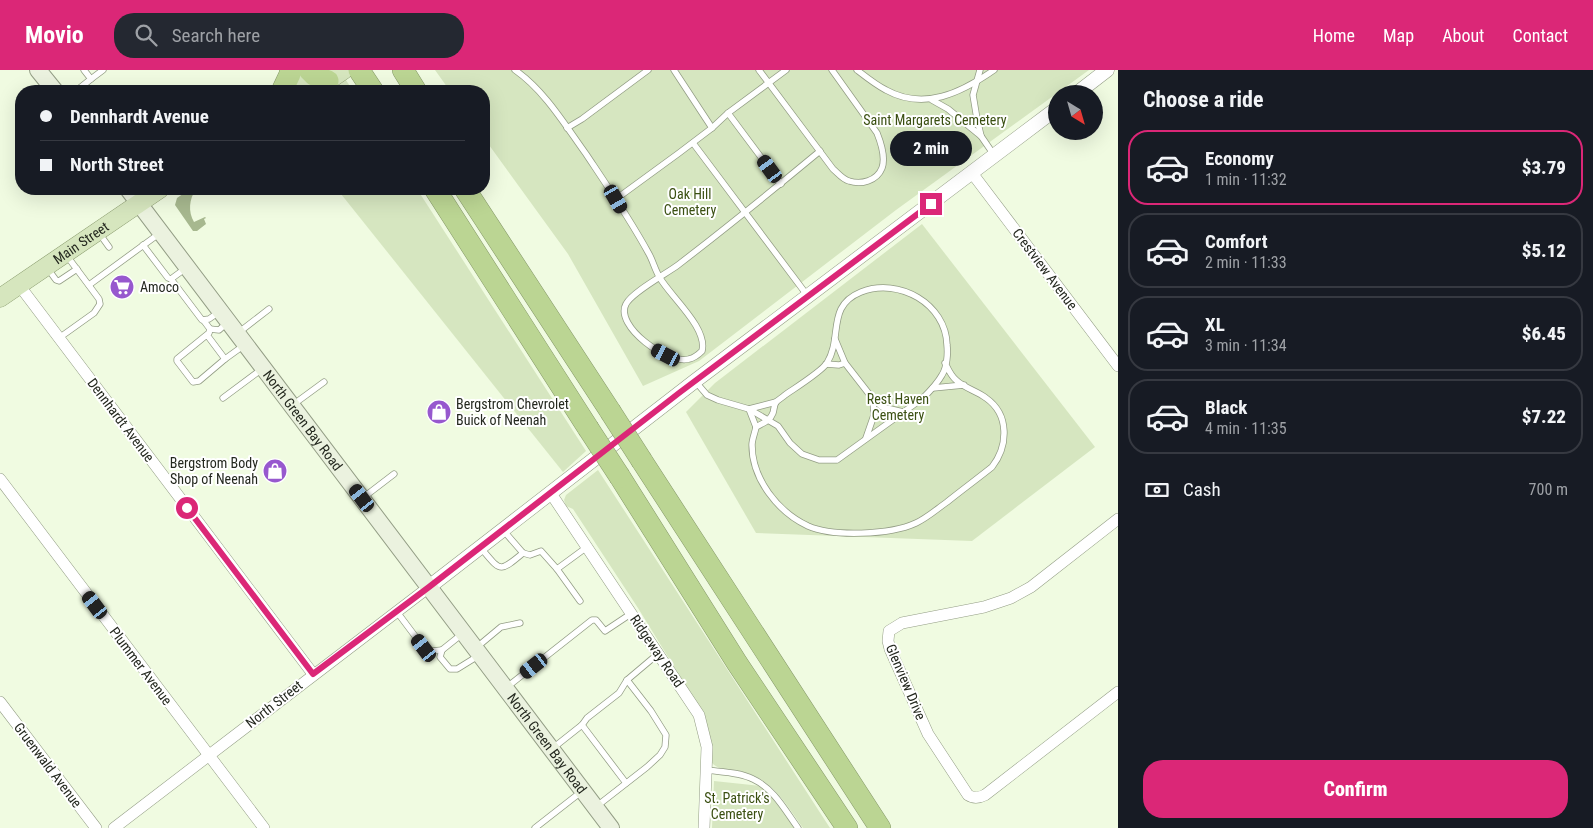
<!DOCTYPE html>
<html lang="en">
<head>
<meta charset="utf-8">
<style>
	:root { --surface:#171b24; --page:#242831; --text:#f1f3f6; --muted:#9ea1a6; --line:#363941; --accent:#db2777 }
	body { margin:0; font-family:"Roboto Condensed",sans-serif; background:var(--page); color:var(--text); height:100vh; display:flex; flex-direction:column; font-size:19px; white-space:nowrap }
	* { box-sizing:border-box; margin:0 }
	p { font-size:16px; color:var(--muted) }
	.icon { flex:none; width:28px; height:28px; fill:none; stroke:currentColor; stroke-width:2; stroke-linecap:round; stroke-linejoin:round }
	.map { position:relative; flex:1; overflow:hidden }
	.drawer { display:flex; flex-direction:column; background:var(--surface); width:475px }
	.drawer>* { flex:none }
	.banner { position:absolute; left:15px; top:15px; width:475px; height:110px; border-radius:20px; box-shadow:0 5px 20px #0002; display:grid; align-content:center; height:110px; padding:0 25px; background:var(--surface) }
	.needle { width:32px; rotate:143deg }
	.controls { position:absolute; left:1048px; top:15px; display:grid; gap:10px }
	.controls a { display:grid; place-items:center; width:55px; height:55px; border-radius:50%; background:var(--surface); box-shadow:0 5px 20px #0002; font-size:25px }
	.end { position:absolute; width:22px; height:22px; margin:-11px; border:6px solid #db2777; background:#fff; box-shadow:0 0 0 2px #fff }
	.from { border-radius:50% }
	.bubble { position:absolute; height:35px; border-radius:18px; background:var(--surface); box-shadow:0 5px 20px #0002; font-size:16px; font-weight:800; line-height:35px; text-align:center }
	.car { position:absolute; width:15px; height:30px; margin:-15px -8px; border-radius:6px; box-shadow:0 0 4px 1px #0007; background:linear-gradient(#222 24%,#8ab4d8 0 40%,#222 0 76%,#8ab4d8 0 86%,#222 0) }
	.banner b { display:flex; align-items:center; gap:18px; height:48px; font-size:19px }
	.banner b+b { border-top:1px solid var(--line) }
	.banner i { width:12px; height:12px; background:var(--text) }
	ul { padding:0; list-style:none }
	li { display:flex; align-items:center; gap:15px; height:75px; margin:0 10px 8px; padding:0 15px; border:2px solid var(--line); border-radius:20px }
	li div { flex:1 }
	li b { display:block; font-size:19px }
	li em { font-style:normal; font-weight:800 }
	li.selected { border-color:var(--accent) }
	li>.icon { width:45px; height:45px; stroke-width:1.5 }
	h2 { padding:0 25px; font-size:22px; line-height:60px }
	.pay { display:flex; align-items:center; gap:12px; height:55px; padding:0 25px; font-size:19px }
	.pay p { margin-inline-start:auto }
	.primary-button { display:flex; gap:10px; margin-top:auto; padding:10px 25px }
	.primary-button a { flex:1; height:58px; border-radius:20px; background:var(--accent); color:#fff; font-size:20px; font-weight:800; line-height:58px; text-align:center }
	header { display:flex; align-items:center; gap:30px; box-sizing:border-box; height:70px; padding:0 25px; background:var(--accent); color:#fff }
	header strong { font-size:24px }
	nav { display:flex; gap:28px; margin-inline-start:auto; font-size:18px }
	.search { width:350px; height:45px; background:var(--page); display:flex; align-items:center; gap:12px; box-sizing:border-box; padding:0 18px; border-radius:20px; color:var(--muted); font-size:19px }
	main { display:flex; flex:1; min-height:0 }
	.map>svg:first-child { display:block }
</style>
</head>
<body>
<header>
<strong>Movio</strong>
<div class="search"><svg class="icon" aria-label="search" viewBox="0 0 24 24"><circle cx="10" cy="10" r="6"/><path d="M15 15l6 6"/></svg>Search here</div>
<nav><a>Home</a><a>Map</a><a>About</a><a>Contact</a></nav>
</header>
<main>
<div class="map">
<svg width="1118" height="758" viewBox="0 0 1118 758">
	<rect width="100%" height="100%" fill="#f0fbe1"/>
	<g fill="#d6e6c0">
		<path d="M 435,0 L 1089,0 L 896,140 L 699,291 L 643,316 L 568,184 L 484,68 L 484,21 L 450,21 Z"/>
		<path d="M 344,7 L 353,21 L 323,21 Z"/>
		<path d="M 337,119 L 417,119 L 586,381 L 563,402 Z"/>
		<path d="M 922,154 L 1095,377 L 972,471 L 756,463 L 686,342 L 715,313 Z"/>
		<path d="M 598,400 L 830,758 L 803,758 C 789,739 776,714 752,705 C 740,700 722,703 712,693 L 692,626 L 638,538 L 573,439 L 566,436 L 564,430 L 566,425 Z"/>
		<path d="M 714,711 L 761,716 L 774,728 L 795,758 L 712,758 Z"/>
	</g>
	<path fill="#a7b88f" d="M 190,119 L 206,119 L 205,125 L 196,119 C 189,129 188,142 194,152 L 205,147 L 206,148 L 204,149 L 206,154 L 197,161 L 193,161 L 175,135 L 177,128 Z"/>
	<g fill="none" stroke-linecap="round" stroke-linejoin="round">
		<defs>
			<g id="service">
				<path d="M 515,0 C 545,21 565,55 586,84 C 608,117 630,149 649,184 C 653,191 655,200 660,208 C 671,227 708,258 702,281 C 698,285 694,288 689,289 C 668,295 614,256 626,234 C 632,222 666,204 678,195 C 726,158 773,120 820,81"/>
				<path d="M 674,0 L 712,58"/>
				<path d="M 759,0 L 833,99 C 838,103 842,109 849,111 C 861,115 877,111 882,98 C 886,87 881,73 877,63 L 832,0"/>
				<path d="M 857,0 C 866,7 876,15 886,20 C 924,41 961,23 994,0"/>
				<path d="M 980,0 L 973,25 L 977,49 L 981,66 L 994,85"/>
				<path d="M 91,9 L 103,0"/>
				<path d="M 76,21 L 91,9 L 84,0"/>
				<path d="M 932,30 L 948,39 L 981,66"/>
				<path d="M 728,43 L 781,114"/>
				<path d="M 567,58 L 582,49 L 648,0"/>
				<path d="M 693,73 L 807,225"/>
				<path d="M 616,129 L 679,83 L 712,58 L 728,43 L 786,0"/>
				<path d="M 99,163 L 109,177"/>
				<path d="M 143,175 L 168,208 L 171,209 L 186,198"/>
				<path d="M 48,199 L 56,210 L 59,211 L 77,199"/>
				<path d="M 171,209 L 202,250 L 209,249 L 219,242"/>
				<path d="M 89,215 L 160,163"/>
				<path d="M 204,251 L 210,259 L 209,263 L 177,289 L 177,291 L 193,312 L 199,311 L 225,289 L 207,265"/>
				<path d="M 210,259 L 219,260 L 227,253"/>
				<path d="M 238,263 L 269,239"/>
				<path d="M 59,268 L 94,243 L 100,234 L 99,229 L 67,186"/>
				<path d="M 835,269 L 845,293 L 873,329 L 882,337 L 903,342"/>
				<path d="M 225,289 L 243,276"/>
				<path d="M 826,294 L 839,295 L 845,293"/>
				<path d="M 695,311 L 707,325 L 718,330 L 749,339 L 778,356 L 790,373 L 802,384 L 819,390 L 837,390 L 923,328 C 930,321 937,314 942,305 C 947,297 948,284 947,275 C 946,234 899,207 861,222 C 826,236 843,267 827,293 C 821,302 795,318 785,325 C 783,327 778,330 776,332 C 774,335 774,340 773,343 C 770,351 763,353 756,357 C 755,363 752,369 752,375 C 752,409 778,442 808,456 C 833,467 890,465 916,453 C 927,448 937,439 947,432 C 962,420 977,409 992,397 C 1008,376 1010,345 986,328 C 977,321 964,318 956,310 C 951,306 948,299 945,293"/>
				<path d="M 933,318 L 964,315"/>
				<path d="M 223,328 L 262,299"/>
				<path d="M 294,334 L 324,312"/>
				<path d="M 756,357 L 749,339 L 776,332"/>
				<path d="M 866,368 L 874,345 L 873,329"/>
				<path d="M 364,427 L 394,404"/>
				<path d="M 503,460 L 523,483 L 530,485 L 541,481 L 557,499 L 587,477"/>
				<path d="M 480,477 C 501,501 498,504 523,483"/>
				<path d="M 557,499 L 580,531"/>
				<path d="M 397,542 L 424,578 L 432,581 L 442,580"/>
				<path d="M 462,564 L 442,580 L 440,587 L 450,599 L 457,599 L 478,586"/>
				<path d="M 477,577 L 501,557 L 520,553"/>
				<path d="M 507,617 L 592,550 L 596,550 L 605,561 L 632,543"/>
				<path d="M 582,655 L 626,713"/>
				<path d="M 553,678 L 582,655 L 587,648 L 619,623 L 627,610 L 659,583"/>
				<path d="M 706,700 C 721,702 739,702 753,709 C 773,718 785,740 798,758"/>
				<path d="M 597,736 L 647,697 L 660,685 L 665,677 L 666,665 L 651,641 L 627,610"/>
				<path d="M 535,758 L 581,722"/>
			</g>
			<g id="minor">
				<path d="M 972,103 L 1118,296"/>
				<path d="M 19,215 L 313,604"/>
				<path d="M 0,409 L 264,758"/>
				<path d="M 550,422 L 699,645 L 707,677 L 704,758"/>
				<path d="M 1118,449 L 1031,517 L 1011,528 L 984,537 L 902,553 L 889,561 L 888,571 L 890,579 L 928,664 L 968,725 C 974,729 979,728 985,725 L 1118,622"/>
				<path d="M 0,632 L 96,758"/>
				<path d="M 114,758 L 429,517"/>
			</g>
			<g id="tertiary">
				<path d="M 1076,24 L 1107,0"/>
				<path d="M 429,517 L 695,311 L 1056,39"/>
			</g>
			<g id="secondary">
				<path d="M 38,0 L 55,21"/>
				<path id="s1" d="M 128,119 L 611,758"/>
			</g>
			<g id="primary">
				<path d="M 289,21 L 321,0"/>
				<path d="M 313,21 L 344,0"/>
				<path id="s2" d="M 0,228 L 160,119"/>
			</g>
			<g id="motorway">
				<path d="M 309,0 L 314,5 L 328,11"/>
				<path d="M 359,0 L 373,21"/>
				<path d="M 403,0 L 416,21"/>
				<path d="M 282,21 L 290,4 L 290,0"/>
				<path d="M 435,119 L 588,358"/>
				<path d="M 465,119 L 610,341"/>
				<path d="M 642,391 L 880,758"/>
				<path d="M 620,407 L 737,593 L 847,758"/>
			</g>
		</defs>
		<use href="#service" stroke="#939d85" stroke-width="7"/>
		<use href="#minor" stroke="#939d85" stroke-width="12"/>
		<use href="#tertiary" stroke="#939d85" stroke-width="15"/>
		<use href="#secondary" stroke="#939d85" stroke-width="18"/>
		<use href="#primary" stroke="#86986a" stroke-width="19"/>
		<use href="#motorway" stroke="#86986a" stroke-width="22"/>
		<use href="#service" stroke="#fff" stroke-width="5.5"/>
		<use href="#minor" stroke="#fff" stroke-width="11"/>
		<use href="#tertiary" stroke="#fff" stroke-width="14"/>
		<use href="#secondary" stroke="#ebf2df" stroke-width="16"/>
		<use href="#primary" stroke="#d6e6be" stroke-width="18"/>
		<use href="#motorway" stroke="#bbd593" stroke-width="21"/>
		<defs>
			<g id="motorway-bridge">
				<path d="M 610,341 L 642,391"/>
				<path d="M 588,358 L 620,407"/>
			</g>
		</defs>
		<use href="#motorway-bridge" stroke="#86986a" stroke-width="22" stroke-linecap="butt"/>
		<use href="#motorway-bridge" stroke="#bbd593" stroke-width="21"/>
	</g>
	<g fill="none" stroke-linecap="round" stroke-linejoin="round">
		<path stroke="#db2777" stroke-width="6" d="M 187,438 L 313,604 L 429,517 L 679,323 L 931,134"/>
	</g>
	<defs>
		<symbol id="supermarket-disc" viewBox="-11 -11 22 22"><circle r="9.5" fill="#9758ce" stroke="#fff"/><path d="M-6-5.5h2.5l.6 2H6L4.5 2H-2.5L-4.4-4H-6ZM-1.5 3.2a1.3 1.3 0 1 0 .1 0ZM3 3.2a1.3 1.3 0 1 0 .1 0Z" fill="#fff"/></symbol>
		<symbol id="shop-disc" viewBox="-11 -11 22 22"><circle r="9.5" fill="#9758ce" stroke="#fff"/><path d="M-5-2.5h2.3a2.7 3.5 0 0 1 5.4 0H5L5.5 6h-11ZM-1.5-2.5h3a1.5 2.3 0 0 0-3 0Z" fill="#fff"/></symbol>
	</defs>
	<g fill-rule="evenodd">
		<use href="#supermarket-disc" x="108" y="203" width="28" height="28"/>
		<use href="#shop-disc" x="425" y="328" width="28" height="28"/>
		<use href="#shop-disc" x="261" y="387" width="28" height="28"/>
	</g>
	<g text-anchor="middle" dominant-baseline="central" stroke-width="4" stroke-linejoin="round" paint-order="stroke">
		<g font-size="14" fill="#3a4f11" stroke="#fff">
			<text x="935" y="50">Saint Margarets Cemetery</text>
			<text x="690" y="124">Oak Hill<tspan x="690" dy="16">Cemetery</tspan></text>
			<text x="898" y="329">Rest Haven<tspan x="898" dy="16">Cemetery</tspan></text>
			<text x="737" y="728">St. Patrick's<tspan x="737" dy="16">Cemetery</tspan></text>
		</g>
		<g font-size="14" fill="#24281f" stroke="#fff">
			<text stroke="none"><textPath href="#s2" startOffset="98">Main Street</textPath></text>
			<text transform="translate(1045 199) rotate(53)">Crestview Avenue</text>
			<text transform="translate(121 350) rotate(53)">Dennhardt Avenue</text>
			<text stroke="none"><textPath href="#s1" startOffset="290">North Green Bay Road</textPath></text>
			<text transform="translate(657 581) rotate(56)">Ridgeway Road</text>
			<text transform="translate(141 596) rotate(53)">Plummer Avenue</text>
			<text transform="translate(906 612) rotate(67)">Glenview Drive</text>
			<text transform="translate(274 634) rotate(-38)">North Street</text>
			<text stroke="none"><textPath href="#s1" startOffset="695">North Green Bay Road</textPath></text>
			<text transform="translate(48 695) rotate(53)">Gruenwald Avenue</text>
		</g>
		<g font-size="14" fill="#24281f" stroke="#fff" text-anchor="start">
			<text x="140" y="217">Amoco</text>
			<text x="456" y="334">Bergstrom Chevrolet<tspan x="456" dy="16">Buick of Neenah</tspan></text>
			<text x="258" y="393" text-anchor="end">Bergstrom Body<tspan x="258" dy="16">Shop of Neenah</tspan></text>
		</g>
	</g>
</svg>
<div class="controls">
<a><svg class="needle" viewBox="-14 -14 28 28"><path d="M0-13l5 13h-10z" fill="#e53935"/><path d="M0 13l5-13h-10z" fill="#9ea1a6"/></svg></a>
</div>
<i class="end from" style="left:187px;top:438px"></i>
<i class="end" style="left:931px;top:134px"></i>
<div class="bubble" style="left:890px;top:61px;width:82px">2 min</div>
<i class="car" style="left:770px;top:99px;rotate:324deg"></i>
<i class="car" style="left:616px;top:129px;rotate:150deg"></i>
<i class="car" style="left:666px;top:285px;rotate:297deg"></i>
<i class="car" style="left:362px;top:428px;rotate:323deg"></i>
<i class="car" style="left:95px;top:535px;rotate:323deg"></i>
<i class="car" style="left:424px;top:578px;rotate:323deg"></i>
<i class="car" style="left:534px;top:596px;rotate:232deg"></i>
<div class="banner">
<b><i class="from"></i>Dennhardt Avenue</b>
<b><i></i>North Street</b>
</div>
</div>
<section class="drawer">
<h2>Choose a ride</h2>
<ul>
<li class="selected"><svg class="icon" aria-label="car" viewBox="0 0 24 24"><path d="M5 17H2v-5l4-1 3-4h7l3 4 3 1v5h-3M9 17h6M6 11h13"/><circle cx="7" cy="17" r="2"/><circle cx="17" cy="17" r="2"/></svg><div><b>Economy</b><p>1 min · 11:32</p></div><em>$3.79</em></li>
<li><svg class="icon" aria-label="car" viewBox="0 0 24 24"><path d="M5 17H2v-5l4-1 3-4h7l3 4 3 1v5h-3M9 17h6M6 11h13"/><circle cx="7" cy="17" r="2"/><circle cx="17" cy="17" r="2"/></svg><div><b>Comfort</b><p>2 min · 11:33</p></div><em>$5.12</em></li>
<li><svg class="icon" aria-label="car" viewBox="0 0 24 24"><path d="M5 17H2v-5l4-1 3-4h7l3 4 3 1v5h-3M9 17h6M6 11h13"/><circle cx="7" cy="17" r="2"/><circle cx="17" cy="17" r="2"/></svg><div><b>XL</b><p>3 min · 11:34</p></div><em>$6.45</em></li>
<li><svg class="icon" aria-label="car" viewBox="0 0 24 24"><path d="M5 17H2v-5l4-1 3-4h7l3 4 3 1v5h-3M9 17h6M6 11h13"/><circle cx="7" cy="17" r="2"/><circle cx="17" cy="17" r="2"/></svg><div><b>Black</b><p>4 min · 11:35</p></div><em>$7.22</em></li>
</ul>
<div class="pay"><svg class="icon" aria-label="cash" viewBox="0 0 24 24"><path d="M3 7h18v10H3z"/><circle cx="12" cy="12" r="2"/></svg>Cash<p>700 m</p></div>
<div class="primary-button"><a>Confirm</a></div>
</section>
</main>
</body>
</html>
